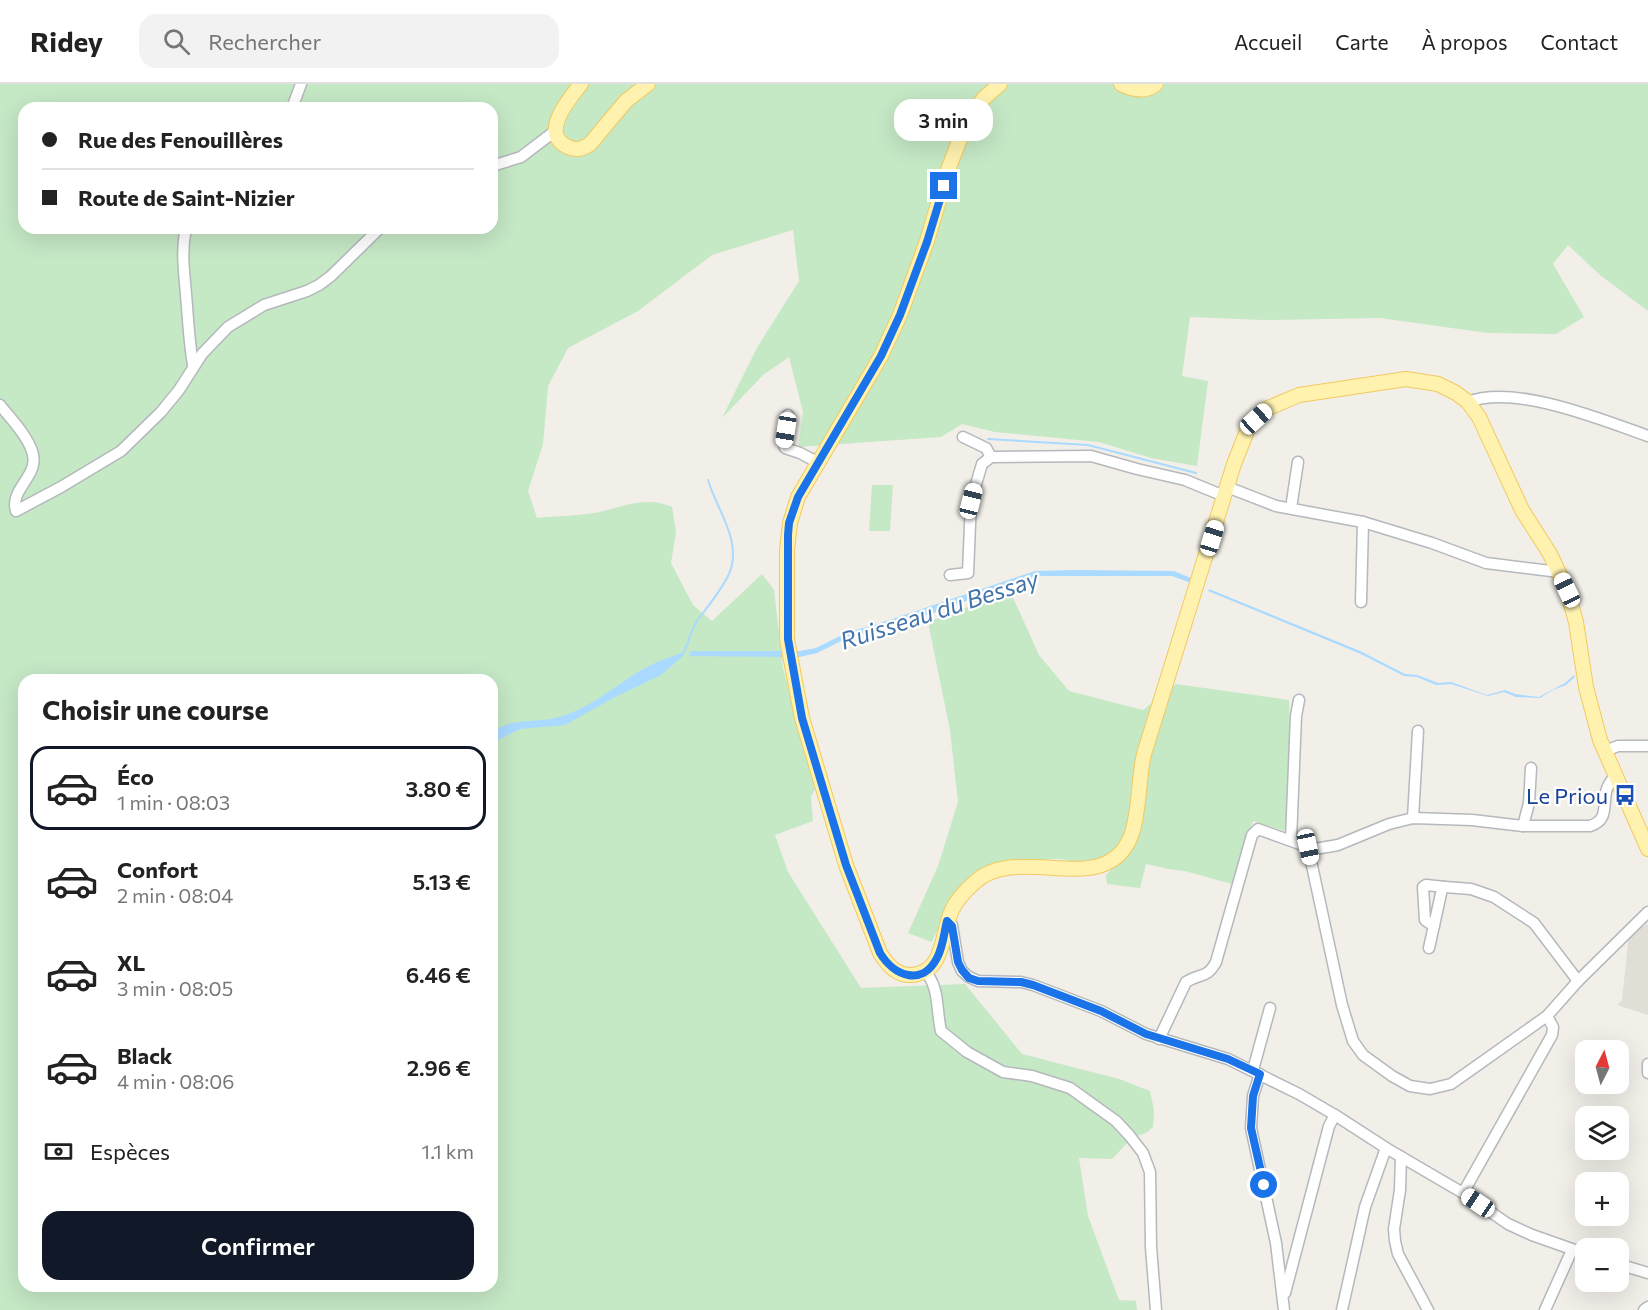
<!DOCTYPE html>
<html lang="fr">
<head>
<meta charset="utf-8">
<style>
	:root { --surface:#fff; --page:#f2f2f2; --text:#222; --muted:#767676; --line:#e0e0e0; --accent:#111827 }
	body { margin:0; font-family:Commissioner,sans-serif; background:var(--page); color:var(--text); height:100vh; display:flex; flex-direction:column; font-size:22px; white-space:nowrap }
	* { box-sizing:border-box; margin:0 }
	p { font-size:20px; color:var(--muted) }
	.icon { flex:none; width:33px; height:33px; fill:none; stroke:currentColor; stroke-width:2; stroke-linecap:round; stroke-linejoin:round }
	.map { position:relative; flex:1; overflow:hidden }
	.side { position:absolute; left:18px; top:590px; width:480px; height:618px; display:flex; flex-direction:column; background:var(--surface); border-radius:18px; box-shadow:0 6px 24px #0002 }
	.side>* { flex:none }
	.guide { position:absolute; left:18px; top:18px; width:480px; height:132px; border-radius:18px; box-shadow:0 6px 24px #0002; display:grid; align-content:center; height:132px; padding:0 24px; background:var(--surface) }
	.needle { width:39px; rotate:6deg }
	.controls { position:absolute; left:1575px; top:956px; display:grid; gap:12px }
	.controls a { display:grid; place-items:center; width:54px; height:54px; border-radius:12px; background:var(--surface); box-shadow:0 6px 24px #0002; font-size:30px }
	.end { position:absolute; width:27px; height:27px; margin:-14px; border:8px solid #1a73e8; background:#fff; box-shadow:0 0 0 3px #fff }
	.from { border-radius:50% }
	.bubble { position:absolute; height:42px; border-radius:18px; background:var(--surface); box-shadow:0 6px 24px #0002; font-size:20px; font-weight:600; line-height:42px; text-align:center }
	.car { position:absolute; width:18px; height:36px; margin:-18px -9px; border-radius:8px; box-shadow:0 0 4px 2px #0007; background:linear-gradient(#fff 24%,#345 0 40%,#fff 0 76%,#345 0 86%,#fff 0) }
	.guide b { display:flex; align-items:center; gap:21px; height:57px; font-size:22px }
	.guide b+b { border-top:2px solid var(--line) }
	.guide i { width:15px; height:15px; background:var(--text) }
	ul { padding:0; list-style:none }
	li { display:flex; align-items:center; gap:18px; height:84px; margin:0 12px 9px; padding:0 12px; border:3px solid transparent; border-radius:18px }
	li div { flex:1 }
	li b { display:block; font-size:22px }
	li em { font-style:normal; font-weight:600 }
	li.active { border-color:var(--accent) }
	li>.icon { width:54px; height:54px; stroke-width:1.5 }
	h2 { padding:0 24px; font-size:27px; line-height:72px }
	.pay { display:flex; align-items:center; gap:15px; height:66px; padding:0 24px; font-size:22px }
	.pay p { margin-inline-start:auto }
	.primary-button { display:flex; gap:12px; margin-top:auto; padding:12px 24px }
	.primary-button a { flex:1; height:69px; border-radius:18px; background:var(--accent); color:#fff; font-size:24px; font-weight:600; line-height:69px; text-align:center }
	header { display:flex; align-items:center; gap:36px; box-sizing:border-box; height:84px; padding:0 30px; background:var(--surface); border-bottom:2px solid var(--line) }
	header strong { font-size:28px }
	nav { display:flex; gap:33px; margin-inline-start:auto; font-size:21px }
	.search { width:420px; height:54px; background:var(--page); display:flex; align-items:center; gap:15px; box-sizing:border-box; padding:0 21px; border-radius:18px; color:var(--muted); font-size:22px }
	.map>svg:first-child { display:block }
</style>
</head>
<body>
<header>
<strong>Ridey</strong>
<div class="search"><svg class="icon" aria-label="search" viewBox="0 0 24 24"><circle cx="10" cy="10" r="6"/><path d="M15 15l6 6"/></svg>Rechercher</div>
<nav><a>Accueil</a><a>Carte</a><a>À propos</a><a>Contact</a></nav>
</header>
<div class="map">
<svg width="1648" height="1226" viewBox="0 0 1648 1226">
	<rect width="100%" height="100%" fill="#f1efe8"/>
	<path fill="#e1ded6" d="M 1648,840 L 1648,931 L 1617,921 L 1622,916 L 1629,849 Z"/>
	<g fill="#c5e8c5" fill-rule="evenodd">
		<path d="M 0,0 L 1648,0 L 1648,227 L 1600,191 L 1568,161 L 1553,180 L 1584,233 L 1556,250 L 1488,249 L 1380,234 L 1264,236 L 1190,233 L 1182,292 L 1208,297 L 1197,382 L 1151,374 L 1099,358 L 995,348 L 962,340 L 941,353 L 798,363 L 803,328 L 789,273 L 763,291 L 722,334 L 758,262 L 799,197 L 793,146 L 712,171 L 638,227 L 568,264 L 548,302 L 543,360 L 528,407 L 537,434 C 556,432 576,432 594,429 C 622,424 644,411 672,423 L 676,448 L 671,479 L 693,521 L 712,537 L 762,490 L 774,506 L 783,584 L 815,705 L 811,713 L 813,737 L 775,751 L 788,788 L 861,904 L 965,900 L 1022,970 L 1119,995 L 1150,1007 L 1154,1026 L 1153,1043 L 1146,1049 L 1133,1053 L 1112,1075 L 1079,1074 L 1088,1132 L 1119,1216 L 1136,1217 L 1137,1226 L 0,1226 ZM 24,24 L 492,24 L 492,144 L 24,144 ZM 24,596 L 492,596 L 492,1202 L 24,1202 Z"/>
		<path d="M 872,401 L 893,401 L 890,447 L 869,447 Z"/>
		<path d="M 1010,507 L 1039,571 L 1069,607 L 1143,626 L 1176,600 L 1289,616 C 1291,660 1290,704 1285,747 L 1253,737 L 1232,800 L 1185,787 L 1168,785 L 1146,780 L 1140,804 L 1107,800 L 1106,791 L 1112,785 L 1060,775 L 1004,778 L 972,792 L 955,809 L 932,858 L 908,849 L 938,782 L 958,718 L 950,646 L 928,538 Z"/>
	</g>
	<g fill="#aadaff">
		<path d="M 1074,486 L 1174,487 L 1193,495 L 1191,499 L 1172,492 L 1038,492 L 924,532 L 849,553 L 817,569 L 795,574 L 794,568 L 816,564 L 848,548 L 877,540 L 1035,487 Z"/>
		<path d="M 1209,505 L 1360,567 L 1405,590 L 1417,591 L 1438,599 L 1451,598 L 1487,611 L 1505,606 L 1515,610 L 1539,613 L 1565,599 L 1574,591 L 1575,593 L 1566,601 L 1553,606 L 1540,614 L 1516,613 L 1504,608 L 1488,612 L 1451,600 L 1436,601 L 1417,593 L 1404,592 L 1361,570 L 1208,507 Z"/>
		<path d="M 691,567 L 782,567 L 782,573 L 689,572 Z"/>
		<path d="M 684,568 L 684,571 L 661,591 L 615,613 L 565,641 L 520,645 L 492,659 L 492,648 C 510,635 530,638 550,635 C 589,628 616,599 649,582 C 660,576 673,572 684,568 Z"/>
	</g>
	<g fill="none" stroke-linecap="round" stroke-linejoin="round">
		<g stroke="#aadaff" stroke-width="2">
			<path d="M 988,355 L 1088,361 L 1196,389"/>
			<path d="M 682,571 C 689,561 690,547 697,537 C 708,522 721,507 729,490 C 743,458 717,426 708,396"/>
		</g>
		<defs>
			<g id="minor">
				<path d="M 292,24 L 301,0"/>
				<path d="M 492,82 L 521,73 L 555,47"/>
				<path d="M 186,144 C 181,167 184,187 186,210 C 188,234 189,257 193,281"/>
				<path d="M 1468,318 C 1515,300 1600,335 1648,352"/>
				<path d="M 0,321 C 11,335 26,350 32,367 C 41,392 9,404 16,427 L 61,403 L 121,367 L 161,328 L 179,306 L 202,270 L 228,243 L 264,221 L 307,207 L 319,201 L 331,192 L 380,144"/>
				<path d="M 788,331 L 784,360 L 785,364 L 800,369 L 819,379"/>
				<path d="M 963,353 L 986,364 L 991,373 L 1091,372 L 1137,385 L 1185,396 L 1224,412"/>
				<path d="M 1227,403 L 1276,422 L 1363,438 L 1432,459 L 1486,479 L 1559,488"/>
				<path d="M 1291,424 L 1298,378"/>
				<path d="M 950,491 L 968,489 L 971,417 L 982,380 L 991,373"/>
				<path d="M 1361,518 L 1363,438"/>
				<path d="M 1605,667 L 1618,662 L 1648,662"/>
				<path d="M 1413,734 L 1418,647"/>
				<path d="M 1523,742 L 1529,719 L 1531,684"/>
				<path d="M 1291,756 L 1296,632 L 1299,616"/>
				<path d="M 1308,763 L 1315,765 L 1338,761 L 1389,740 L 1413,734 L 1472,736 L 1523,742 L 1590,742 C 1608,736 1603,724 1606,708 C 1607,701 1612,696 1616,690"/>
				<path d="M 947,837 L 952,841 L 958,878 L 962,887 L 969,893 L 978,897 L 1021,898 L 1033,901 L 1101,927 L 1146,950 L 1228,975 L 1299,1010 L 1335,1031 L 1386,1064 L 1463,1109 L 1508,1140 L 1532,1151 L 1586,1170"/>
				<path d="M 1434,842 L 1425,836 L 1423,803 L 1426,801 L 1445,803"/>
				<path d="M 1429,864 L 1442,805 L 1445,803 L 1471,805 L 1494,813 L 1534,839 L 1578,897"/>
				<path d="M 925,887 C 940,904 936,926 941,947 L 967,968 L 1003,988 L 1032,992 L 1070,1004 L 1116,1037 L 1129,1051 L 1143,1069 L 1150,1088 L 1151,1163 L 1156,1226"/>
				<path d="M 1159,955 L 1186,898 C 1200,889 1207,895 1216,878 L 1252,751 L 1258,745 L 1308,763 L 1342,921 L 1353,957 L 1363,971 L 1392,992 L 1410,1002 L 1430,1005 L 1451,1000 L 1547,932 L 1578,897 L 1648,828"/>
				<path d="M 1648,980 L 1648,989"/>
				<path d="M 1253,986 L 1270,924"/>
				<path d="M 1260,990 L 1253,1012 L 1251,1044 L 1276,1159 L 1284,1226"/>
				<path d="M 1401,1073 L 1400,1106 L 1394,1145 L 1395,1157 L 1398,1170 L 1428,1226"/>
				<path d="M 1463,1109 L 1552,951 L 1553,943 L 1547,932"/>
				<path d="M 1618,1180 L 1648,1189"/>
				<path d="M 1285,1209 L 1329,1042 L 1335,1031"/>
				<path d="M 1342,1226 L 1365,1123 L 1386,1064"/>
				<path d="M 1545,1226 L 1572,1166"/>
				<path d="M 1644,1226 L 1648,1223"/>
			</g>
			<g id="major">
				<path d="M 581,0 C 569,15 539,50 568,63 C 576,67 583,65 590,60 L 626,17 L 648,0"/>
				<path d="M 1000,0 L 983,15 L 967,37 L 949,83 L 927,157 L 900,231 L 881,272 L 798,413 L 790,439 L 787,466 L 787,555 L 802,634 L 846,781 L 880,869 C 887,880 896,892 912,891 C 945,888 941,850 952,826 C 957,815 966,806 975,798 C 1019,758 1105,817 1131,752 C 1140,727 1138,696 1144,670 L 1234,380 L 1247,347 L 1256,335 L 1266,325 L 1299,311 L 1406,295 L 1438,300 L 1456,309 L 1468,318 L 1479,333 L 1522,426 L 1550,470 L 1567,506 L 1576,538 L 1586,603 L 1600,656 L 1648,765"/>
				<path d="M 1121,0 C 1133,6 1145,9 1156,0"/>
			</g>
		</defs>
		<use href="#minor" stroke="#b5b8bc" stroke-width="13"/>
		<use href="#major" stroke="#f2c960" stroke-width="16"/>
		<use href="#minor" stroke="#fff" stroke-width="10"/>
		<use href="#major" stroke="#fff2af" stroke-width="14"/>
	</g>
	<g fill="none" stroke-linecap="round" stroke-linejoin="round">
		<path stroke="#1a73e8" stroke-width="8" d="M 944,102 L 927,158 L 900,231 L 881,272 L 798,413 L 789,439 L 788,451 L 788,555 L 802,634 L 846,781 L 880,869 C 894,892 922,903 937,874 C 943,863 944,849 947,837 L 952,842 L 958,878 L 962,886 L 969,894 L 978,897 L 1021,898 L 1033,901 L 1101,927 L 1146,950 L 1228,975 L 1260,990 L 1253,1012 L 1251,1044 L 1264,1101"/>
	</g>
	<defs>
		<symbol id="bus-bare" viewBox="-9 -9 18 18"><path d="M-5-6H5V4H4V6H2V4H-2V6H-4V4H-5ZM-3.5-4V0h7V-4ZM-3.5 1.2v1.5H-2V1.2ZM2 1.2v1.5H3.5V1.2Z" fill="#1a4fb4" stroke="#fff" stroke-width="2.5" paint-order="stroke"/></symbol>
	</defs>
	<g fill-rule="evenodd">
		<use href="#bus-bare" x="1610" y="696" width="30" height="30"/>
	</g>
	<g text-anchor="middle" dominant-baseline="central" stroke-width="4.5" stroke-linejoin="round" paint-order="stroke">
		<g font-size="22" fill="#164399" stroke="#fff" text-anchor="end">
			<text x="1608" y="711">Le Priou</text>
		</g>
		<g font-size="24" font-style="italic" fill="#4174aa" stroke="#fff">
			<text transform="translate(939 525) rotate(-18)">Ruisseau du Bessay</text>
		</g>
	</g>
</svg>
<div class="controls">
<a><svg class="needle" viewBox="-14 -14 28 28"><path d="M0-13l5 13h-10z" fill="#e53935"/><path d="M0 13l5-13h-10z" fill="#767676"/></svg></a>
<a><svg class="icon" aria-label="layers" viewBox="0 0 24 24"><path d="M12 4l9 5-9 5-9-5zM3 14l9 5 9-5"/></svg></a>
<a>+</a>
<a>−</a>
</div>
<i class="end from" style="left:1264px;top:1101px"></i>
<i class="end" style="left:944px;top:102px"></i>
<div class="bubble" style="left:894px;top:15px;width:99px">3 min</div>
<i class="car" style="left:1256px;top:335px;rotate:48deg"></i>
<i class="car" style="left:786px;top:346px;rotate:189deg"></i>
<i class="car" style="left:971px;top:417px;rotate:14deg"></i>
<i class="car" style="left:1212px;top:454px;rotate:17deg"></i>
<i class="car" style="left:1567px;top:506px;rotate:335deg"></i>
<i class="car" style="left:1308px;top:763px;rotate:168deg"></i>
<i class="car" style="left:1478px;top:1119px;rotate:304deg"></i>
<div class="guide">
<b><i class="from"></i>Rue des Fenouillères</b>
<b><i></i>Route de Saint-Nizier</b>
</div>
<section class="side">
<h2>Choisir une course</h2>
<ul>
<li class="active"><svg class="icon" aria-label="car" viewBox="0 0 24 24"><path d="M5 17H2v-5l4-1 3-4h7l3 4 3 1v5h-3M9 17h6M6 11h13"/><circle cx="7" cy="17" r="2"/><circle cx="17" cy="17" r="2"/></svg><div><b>Éco</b><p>1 min · 08:03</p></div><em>3.80 €</em></li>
<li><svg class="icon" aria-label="car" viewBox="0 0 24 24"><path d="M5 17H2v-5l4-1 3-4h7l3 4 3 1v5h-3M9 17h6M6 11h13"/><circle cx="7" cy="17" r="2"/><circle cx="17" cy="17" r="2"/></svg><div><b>Confort</b><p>2 min · 08:04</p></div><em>5.13 €</em></li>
<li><svg class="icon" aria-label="car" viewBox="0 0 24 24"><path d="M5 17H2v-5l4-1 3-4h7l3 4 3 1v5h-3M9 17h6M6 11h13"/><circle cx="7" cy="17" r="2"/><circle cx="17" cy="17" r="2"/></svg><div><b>XL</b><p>3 min · 08:05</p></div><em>6.46 €</em></li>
<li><svg class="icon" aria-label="car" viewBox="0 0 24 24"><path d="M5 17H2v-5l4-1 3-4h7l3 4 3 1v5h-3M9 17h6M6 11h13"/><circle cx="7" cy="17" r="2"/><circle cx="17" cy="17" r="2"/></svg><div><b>Black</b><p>4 min · 08:06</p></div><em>2.96 €</em></li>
</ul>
<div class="pay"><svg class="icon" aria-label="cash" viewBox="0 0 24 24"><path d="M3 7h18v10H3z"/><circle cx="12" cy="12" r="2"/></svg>Espèces<p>1.1 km</p></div>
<div class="primary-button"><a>Confirmer</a></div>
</section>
</div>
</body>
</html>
